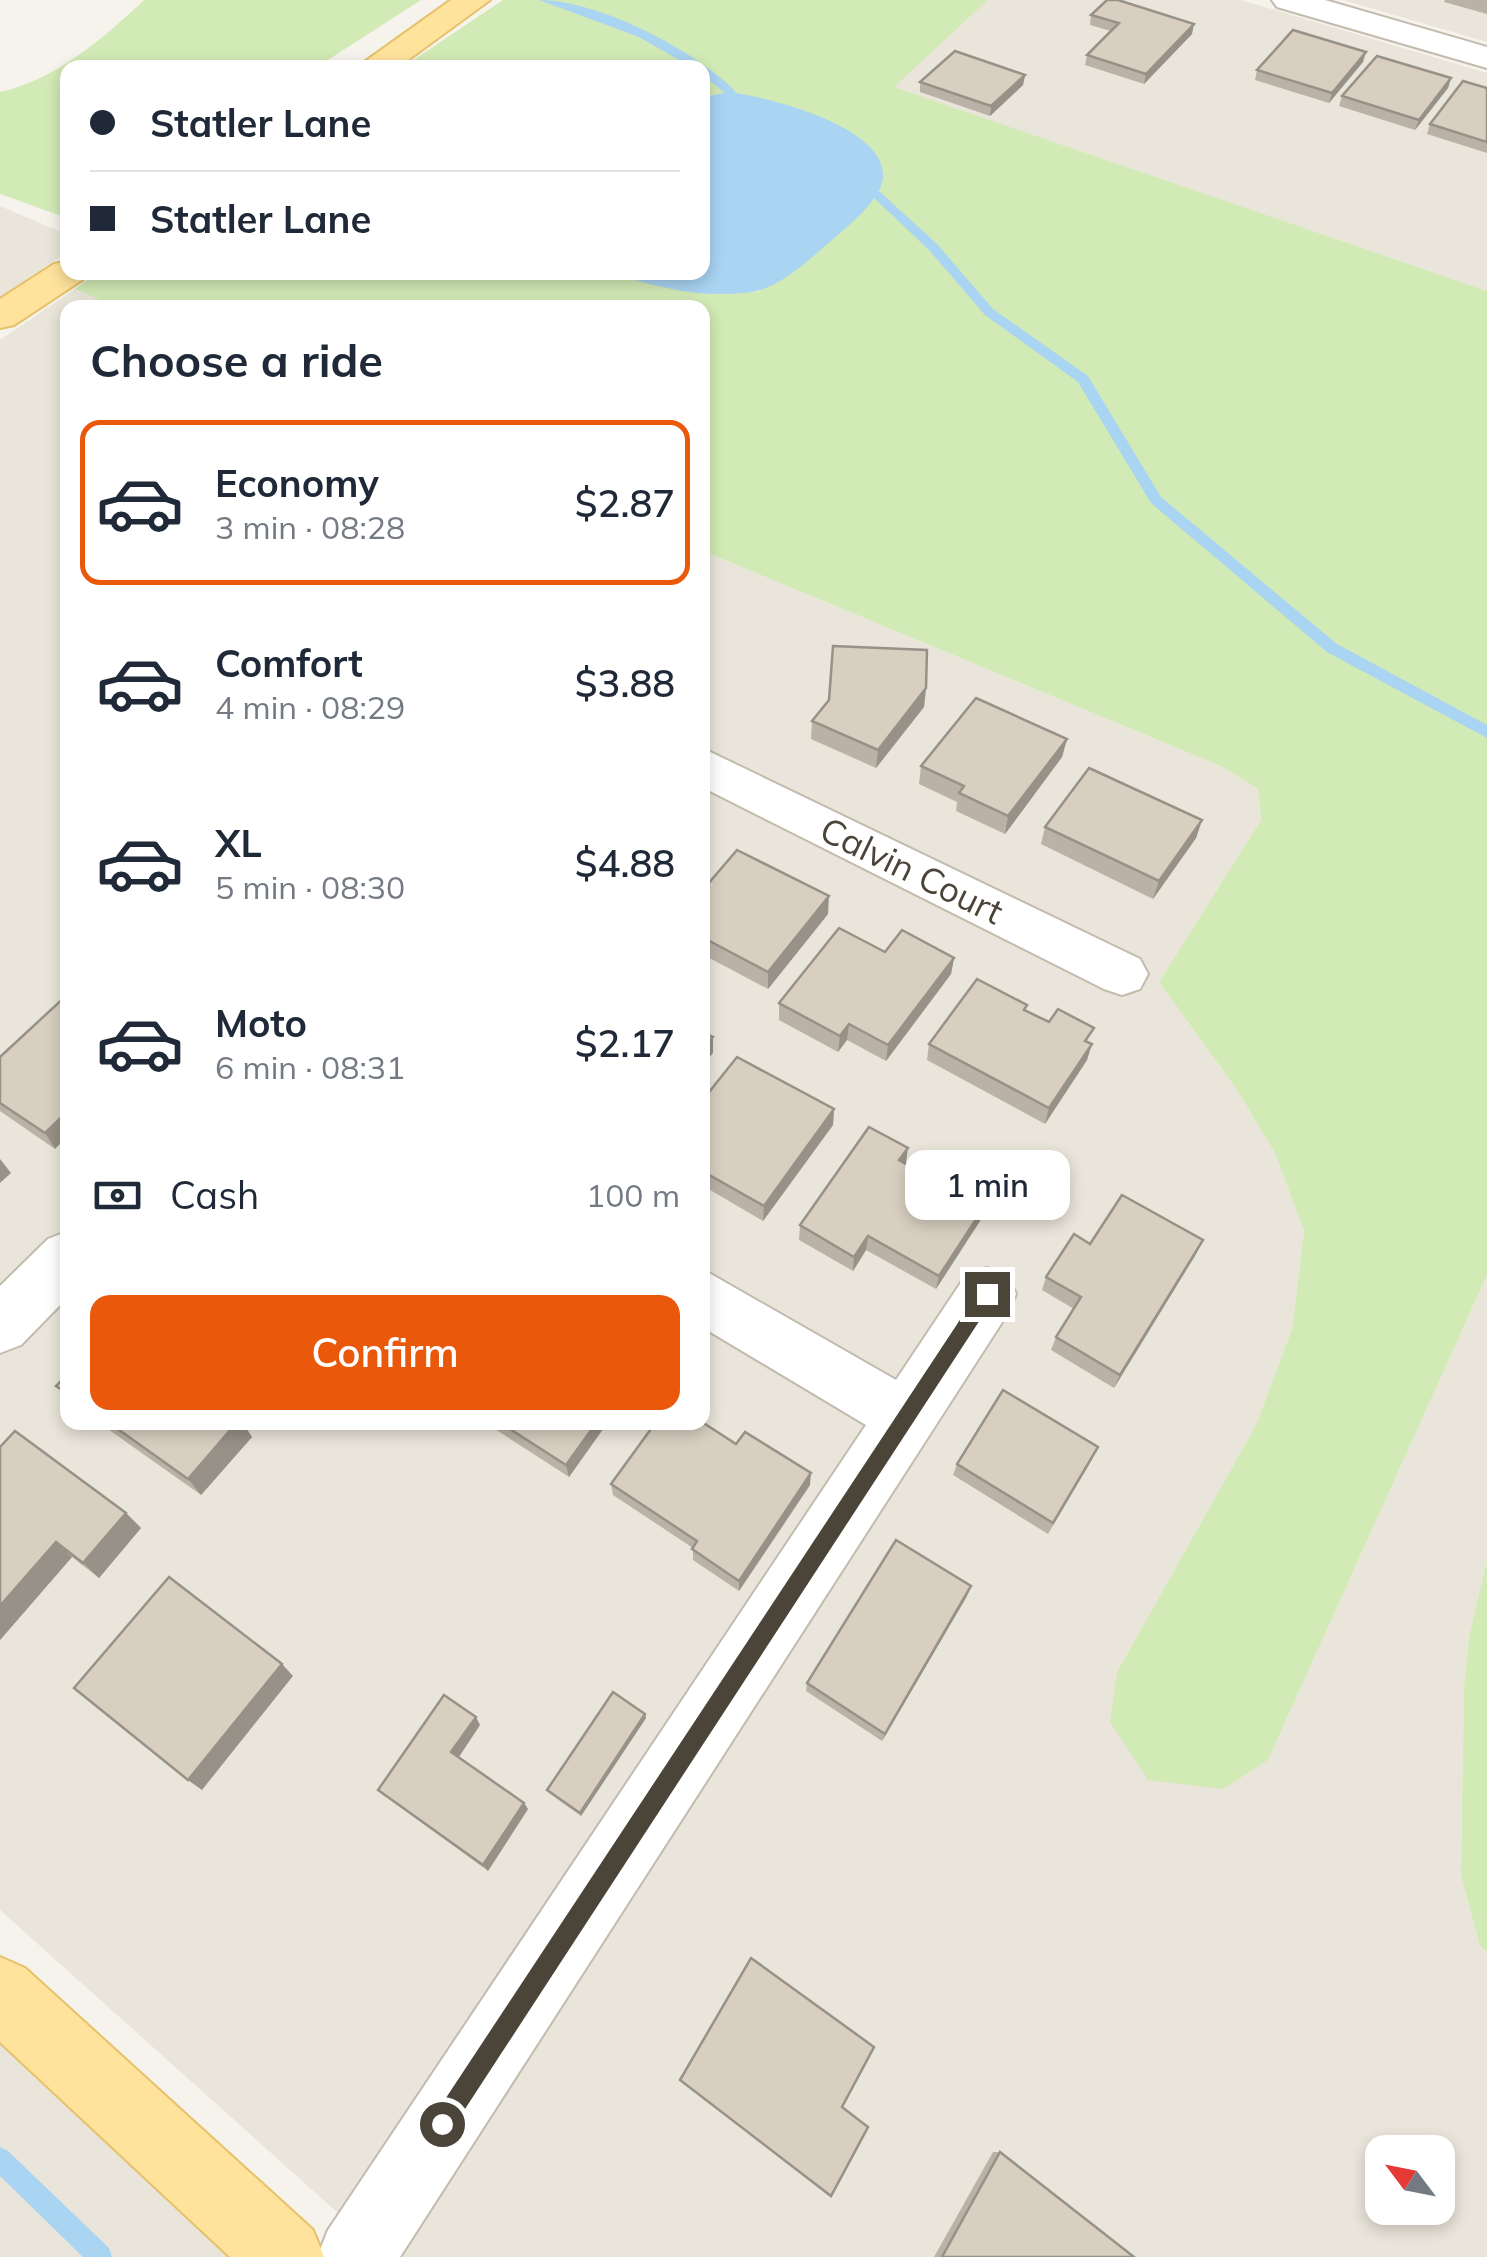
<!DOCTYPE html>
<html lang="en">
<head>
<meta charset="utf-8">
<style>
	:root { --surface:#fff; --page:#f2f2f3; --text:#1f2937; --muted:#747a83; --line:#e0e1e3; --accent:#ea580c }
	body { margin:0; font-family:Mulish,sans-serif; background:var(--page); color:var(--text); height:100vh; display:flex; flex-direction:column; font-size:38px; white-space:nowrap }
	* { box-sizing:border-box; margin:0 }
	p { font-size:32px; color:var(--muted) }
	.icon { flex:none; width:55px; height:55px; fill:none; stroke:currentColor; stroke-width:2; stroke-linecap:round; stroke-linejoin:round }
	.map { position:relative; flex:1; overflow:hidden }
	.panel { position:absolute; left:60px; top:300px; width:650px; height:1130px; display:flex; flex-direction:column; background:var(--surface); border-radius:20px; box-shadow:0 5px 15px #0003 }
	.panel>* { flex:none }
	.hud { position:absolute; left:60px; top:60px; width:650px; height:220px; border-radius:20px; box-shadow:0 5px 15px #0003; display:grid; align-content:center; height:220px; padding:0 30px; background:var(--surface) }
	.needle { width:65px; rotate:302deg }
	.tools { position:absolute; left:1365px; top:2135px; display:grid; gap:20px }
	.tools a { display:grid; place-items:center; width:90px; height:90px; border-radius:20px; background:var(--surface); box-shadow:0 5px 15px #0003; font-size:50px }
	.end { position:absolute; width:45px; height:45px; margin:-22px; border:12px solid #4b4439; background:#fff; box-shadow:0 0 0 5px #fff }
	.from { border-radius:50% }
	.bubble { position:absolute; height:70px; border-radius:20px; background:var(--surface); box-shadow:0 5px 15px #0003; font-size:32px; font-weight:600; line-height:70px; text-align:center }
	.hud b { display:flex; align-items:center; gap:35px; height:95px; font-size:38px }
	.hud b+b { border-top:2px solid var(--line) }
	.hud i { width:25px; height:25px; background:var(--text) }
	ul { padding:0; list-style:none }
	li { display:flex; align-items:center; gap:30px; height:165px; margin:0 20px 15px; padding:0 10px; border:5px solid transparent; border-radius:20px }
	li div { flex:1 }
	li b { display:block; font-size:38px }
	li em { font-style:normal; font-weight:600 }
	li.on { border-color:var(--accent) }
	li>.icon { width:90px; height:90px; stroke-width:1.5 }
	h2 { padding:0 30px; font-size:45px; line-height:120px }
	.pay { display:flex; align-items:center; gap:25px; height:110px; padding:0 30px; font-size:38px }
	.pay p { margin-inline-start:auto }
	.primary-button { display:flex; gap:20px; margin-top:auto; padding:20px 30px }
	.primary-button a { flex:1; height:115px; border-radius:20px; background:var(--accent); color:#fff; font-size:40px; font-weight:600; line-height:115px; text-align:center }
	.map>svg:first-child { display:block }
</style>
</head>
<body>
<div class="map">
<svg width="1487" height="2257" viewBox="0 0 1487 2257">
	<rect width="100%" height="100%" fill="#f6f3ec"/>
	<g fill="#eae5da" fill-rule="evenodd">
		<path d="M 988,0 L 1241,0 L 1487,73 L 1487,291 L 893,87 Z"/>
		<path d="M 1343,0 L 1487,0 L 1487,42 Z"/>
		<path d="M 0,206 L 68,235 L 67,252 L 0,297 Z"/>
		<path d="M 75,289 L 119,307 L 68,308 L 68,1422 L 702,1422 L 703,551 L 1223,767 L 1258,789 L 1261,820 L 1159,982 L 1237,1090 L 1275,1153 L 1304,1231 L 1292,1329 L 1256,1425 L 1117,1672 L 1268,1760 L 1487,1275 L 1487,1561 L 1469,1636 L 1464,1687 L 1461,1874 L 1480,1946 L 1487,1952 L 1487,2257 L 387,2257 L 0,1910 L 0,340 ZM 1382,2152 L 1438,2152 L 1438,2208 L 1382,2208 Z"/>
		<path d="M 0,2037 L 245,2257 L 0,2257 Z"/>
	</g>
	<g fill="#d2eab5">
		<path d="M 144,0 L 421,0 L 317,67 L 68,68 L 67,218 L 0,194 L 0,92 C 55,80 104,38 144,0 Z"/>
		<path d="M 503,0 L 988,0 L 894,87 L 1487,291 L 1487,1275 L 1268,1760 L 1223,1789 L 1148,1780 L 1110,1722 L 1117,1672 L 1256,1425 L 1292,1329 L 1304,1231 L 1275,1153 L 1237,1090 L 1159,982 L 1261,820 L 1258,789 L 1223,767 L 703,551 L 702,308 L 119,308 L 75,289 L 98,272 L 613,272 L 716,294 L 760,291 L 706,95 L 703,97 L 702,68 L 403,67 Z"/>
		<path d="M 1487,1561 L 1487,1952 L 1480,1946 L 1461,1875 L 1464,1687 L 1469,1636 Z"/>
	</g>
	<path fill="#a9d4f2" d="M 730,92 C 766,97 896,128 882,183 C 876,204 848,226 832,240 C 812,257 782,286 756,291 C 711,300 656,288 613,273 L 702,272 L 703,97 Z"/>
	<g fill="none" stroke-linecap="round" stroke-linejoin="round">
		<g fill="#a9d4f2" fill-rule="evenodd">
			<path d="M 539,0 C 597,0 696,50 736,92 L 726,94 L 702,74 L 702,68 L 693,68 L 639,37 Z"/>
			<path d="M 872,192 L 880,192 L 937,244 L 993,309 L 1088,376 L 1161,497 L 1337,644 L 1487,725 L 1487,738 L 1327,652 L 1151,503 L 1078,382 L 985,315 L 929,250 L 872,196 Z"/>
			<path d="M 0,2147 L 8,2151 L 109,2248 L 112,2257 L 83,2257 L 0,2176 Z"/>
		</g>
		<defs>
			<g id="minor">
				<path d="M 1272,0 L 1325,0 L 1487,47 L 1487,68 L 1277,7 Z"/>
				<path d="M 702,748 L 1140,959 L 1148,974 L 1140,989 L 1122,995 L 1104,989 L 702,787 Z"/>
				<path d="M 68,1231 L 68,1297 L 21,1345 L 0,1353 L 0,1286 L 48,1239 Z"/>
				<path d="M 987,1268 L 1008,1275 L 1016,1294 L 1008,1313 L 400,2257 L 317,2257 L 328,2230 L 866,1425 L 702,1327 L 702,1269 L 896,1380 L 966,1275 Z"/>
			</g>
			<g id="major">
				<path d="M 451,0 L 490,0 L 397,68 L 356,68 Z"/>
				<path d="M 68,261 L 68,272 L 87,272 L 82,280 L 14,325 L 0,328 L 0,299 L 54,264 Z"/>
				<path d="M 0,1957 L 25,1968 L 313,2230 L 324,2257 L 230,2257 L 0,2042 Z"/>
			</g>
		</defs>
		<use href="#minor" stroke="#c2bbae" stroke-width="4"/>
		<use href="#major" stroke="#e6c16a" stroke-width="4"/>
		<use href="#minor" fill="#fff" fill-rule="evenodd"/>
		<use href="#major" fill="#ffe39c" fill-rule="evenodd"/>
	</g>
	<g fill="#bab2a6">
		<path d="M 1445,0 L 1487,0 L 1487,14 L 1444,2 Z"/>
		<path d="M 1091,15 L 1192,34 L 1144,84 L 1085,65 L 1087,55 L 1111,31 L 1090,25 Z"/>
		<path d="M 1363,62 L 1329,103 L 1255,80 L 1257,70 Z"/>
		<path d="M 1025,75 L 1023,85 L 990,116 L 920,92 L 920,82 Z"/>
		<path d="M 1451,78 L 1448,88 L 1415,130 L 1339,106 L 1342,96 Z"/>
		<path d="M 1487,88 L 1487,153 L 1427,134 L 1430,124 Z"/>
		<path d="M 926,688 L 924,707 L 876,768 L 811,739 L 812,721 Z"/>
		<path d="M 1067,739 L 1062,757 L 1005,834 L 956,811 L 957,802 L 919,784 L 921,766 Z"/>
		<path d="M 1202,820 L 1196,838 L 1153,899 L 1041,844 L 1045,827 Z"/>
		<path d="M 702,891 L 828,914 L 768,989 L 702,954 Z"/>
		<path d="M 885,952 L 954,958 L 951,974 L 886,1061 L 847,1040 L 838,1052 L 779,1020 L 779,1003 Z"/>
		<path d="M 1026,1011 L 1090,1043 L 1087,1060 L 1045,1124 L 927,1060 L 929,1044 Z"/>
		<path d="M 0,1057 L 55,1149 L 0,1111 Z"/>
		<path d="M 702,1101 L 834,1109 L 833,1125 L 763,1221 L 705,1187 L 705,1180 L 702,1179 Z"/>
		<path d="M 906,1163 L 984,1207 L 980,1221 L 936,1289 L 866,1250 L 853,1271 L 799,1240 L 800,1225 Z"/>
		<path d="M 1090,1244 L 1196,1254 L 1114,1388 L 1051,1350 L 1056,1337 L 1074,1309 L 1042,1290 L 1046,1277 Z"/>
		<path d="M 98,1422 L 242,1422 L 252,1437 L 201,1495 Z"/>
		<path d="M 484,1422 L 608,1422 L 569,1477 Z"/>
		<path d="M 736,1444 L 810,1485 L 739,1591 L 693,1560 L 693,1548 L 613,1495 L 611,1484 Z"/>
		<path d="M 0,1447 L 126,1513 L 141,1528 L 99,1578 L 72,1557 L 0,1640 Z"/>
		<path d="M 1093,1458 L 1048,1534 L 953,1475 L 957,1464 Z"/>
		<path d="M 967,1596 L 882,1741 L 806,1691 L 807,1683 Z"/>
		<path d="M 645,1714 L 646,1718 L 581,1816 L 549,1793 L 547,1790 Z"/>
		<path d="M 480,1725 L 458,1757 L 524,1803 L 528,1809 L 488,1871 L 385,1796 L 378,1790 Z"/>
		<path d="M 993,2152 L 1000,2152 L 1134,2257 L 934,2257 Z"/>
	</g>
	<g fill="#979187">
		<path d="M 1194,24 L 1192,34 L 1144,84 L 1146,74 Z"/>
		<path d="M 1366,52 L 1363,62 L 1329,103 L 1332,93 Z"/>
		<path d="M 1025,75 L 1023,85 L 990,116 L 991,106 Z"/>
		<path d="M 1451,78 L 1448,88 L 1415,130 L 1419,120 Z"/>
		<path d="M 926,688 L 924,707 L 876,768 L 878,750 Z"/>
		<path d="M 1067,739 L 1062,757 L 1005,834 L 1008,816 Z"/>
		<path d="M 1202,820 L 1196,838 L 1153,899 L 1159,881 Z"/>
		<path d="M 829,896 L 828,914 L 768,989 L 768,972 Z"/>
		<path d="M 954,958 L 951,974 L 886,1061 L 888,1045 Z"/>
		<path d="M 849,1024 L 847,1040 L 838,1052 L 840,1036 Z"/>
		<path d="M 713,1037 L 713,1053 L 702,1067 L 702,1050 Z"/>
		<path d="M 1092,1044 L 1087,1060 L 1045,1124 L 1049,1108 Z"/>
		<path d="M 834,1109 L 833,1125 L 763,1221 L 764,1206 Z"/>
		<path d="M 68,1111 L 68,1136 L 55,1149 L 45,1133 Z"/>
		<path d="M 908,1148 L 906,1163 L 899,1160 Z"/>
		<path d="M 0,1159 L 11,1173 L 0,1183 Z"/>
		<path d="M 984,1207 L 980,1221 L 936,1289 L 939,1276 Z"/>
		<path d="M 868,1236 L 866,1250 L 853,1271 L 854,1257 Z"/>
		<path d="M 1203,1240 L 1196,1254 L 1114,1388 L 1120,1375 Z"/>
		<path d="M 237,1422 L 242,1422 L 252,1437 L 201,1495 L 188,1479 Z"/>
		<path d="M 597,1422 L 608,1422 L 569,1477 L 566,1465 Z"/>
		<path d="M 811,1473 L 810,1485 L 739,1591 L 739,1581 Z"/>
		<path d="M 126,1513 L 141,1528 L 99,1578 L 83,1563 Z"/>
		<path d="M 56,1542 L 72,1557 L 0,1640 L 0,1606 Z"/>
		<path d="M 971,1586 L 967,1596 L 882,1741 L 885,1734 Z"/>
		<path d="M 282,1664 L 293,1676 L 202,1790 L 188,1780 Z"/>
		<path d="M 645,1714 L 646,1718 L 581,1816 L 580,1813 Z"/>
		<path d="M 476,1717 L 480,1725 L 457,1760 L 451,1752 Z"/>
		<path d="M 524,1803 L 528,1809 L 488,1871 L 483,1865 Z"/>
	</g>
	<g fill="#d8cfc1" stroke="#979187" stroke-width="2.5">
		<path d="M 1107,0 L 1118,0 L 1194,24 L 1146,74 L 1087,55 L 1119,23 L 1091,15 Z"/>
		<path d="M 1293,30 L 1366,52 L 1332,93 L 1257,70 Z"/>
		<path d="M 955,51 L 1025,75 L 991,106 L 920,82 Z"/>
		<path d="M 1377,56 L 1451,78 L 1419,120 L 1342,96 Z"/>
		<path d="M 1463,81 L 1487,88 L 1487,142 L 1430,124 Z"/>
		<path d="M 833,646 L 927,650 L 926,688 L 878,750 L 812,721 L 829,700 Z"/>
		<path d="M 976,698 L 1067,739 L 1008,816 L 959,793 L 964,786 L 921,766 Z"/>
		<path d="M 1089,768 L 1202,820 L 1159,881 L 1045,827 Z"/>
		<path d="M 737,850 L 829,896 L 768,972 L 702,937 L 702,891 Z"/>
		<path d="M 839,928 L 885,952 L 902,930 L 954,958 L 888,1045 L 849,1024 L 840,1036 L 779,1003 Z"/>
		<path d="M 977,979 L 1027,1005 L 1024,1010 L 1049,1022 L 1058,1009 L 1094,1028 L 1085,1041 L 1092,1044 L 1049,1108 L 929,1044 Z"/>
		<path d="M 68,994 L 68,1111 L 45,1133 L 0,1103 L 0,1057 Z"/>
		<path d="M 702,1032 L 713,1037 L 702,1050 Z"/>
		<path d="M 737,1057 L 834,1109 L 764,1206 L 704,1172 L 708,1168 L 702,1165 L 702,1101 Z"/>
		<path d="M 869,1127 L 908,1148 L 899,1160 L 984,1207 L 939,1276 L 868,1236 L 854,1257 L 800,1225 Z"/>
		<path d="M 1122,1195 L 1203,1240 L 1120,1375 L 1056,1337 L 1081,1297 L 1046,1277 L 1074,1234 L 1090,1244 Z"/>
		<path d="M 68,1374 L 68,1394 L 56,1386 Z"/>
		<path d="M 1003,1390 L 1098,1447 L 1053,1523 L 957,1464 Z"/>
		<path d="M 108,1422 L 237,1422 L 188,1479 Z"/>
		<path d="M 499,1422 L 597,1422 L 566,1465 Z"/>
		<path d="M 656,1422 L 702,1422 L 736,1444 L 745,1432 L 811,1473 L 739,1581 L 692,1549 L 697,1541 L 611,1484 Z"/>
		<path d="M 15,1431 L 126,1513 L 83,1563 L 56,1542 L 0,1606 L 0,1447 Z"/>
		<path d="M 896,1540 L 971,1586 L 885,1734 L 807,1683 Z"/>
		<path d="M 169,1577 L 282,1664 L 188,1780 L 74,1688 Z"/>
		<path d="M 613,1692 L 645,1714 L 580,1813 L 547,1790 Z"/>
		<path d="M 444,1695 L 476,1717 L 451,1752 L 524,1803 L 483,1865 L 378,1790 Z"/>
		<path d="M 751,1958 L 874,2047 L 842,2107 L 868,2127 L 831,2196 L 680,2080 Z"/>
		<path d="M 1000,2152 L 1134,2257 L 942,2257 Z"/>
	</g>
	<path fill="#4b4439" d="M 987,1286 L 995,1294 L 993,1300 L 450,2132 L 434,2132 L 434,2116 L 981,1288 Z"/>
	<g text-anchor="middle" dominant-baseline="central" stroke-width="8" stroke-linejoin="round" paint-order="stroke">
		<g font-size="35" fill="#4b4439" stroke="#fff">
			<text transform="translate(912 870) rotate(26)">Calvin Court</text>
		</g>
	</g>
</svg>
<div class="tools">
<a><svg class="needle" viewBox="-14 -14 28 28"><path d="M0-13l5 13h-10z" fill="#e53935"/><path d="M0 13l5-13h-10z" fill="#747a83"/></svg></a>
</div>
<i class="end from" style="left:442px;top:2124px"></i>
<i class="end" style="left:987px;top:1294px"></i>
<div class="bubble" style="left:905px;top:1150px;width:165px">1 min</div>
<div class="hud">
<b><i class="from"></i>Statler Lane</b>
<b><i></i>Statler Lane</b>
</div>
<section class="panel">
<h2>Choose a ride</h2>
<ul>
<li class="on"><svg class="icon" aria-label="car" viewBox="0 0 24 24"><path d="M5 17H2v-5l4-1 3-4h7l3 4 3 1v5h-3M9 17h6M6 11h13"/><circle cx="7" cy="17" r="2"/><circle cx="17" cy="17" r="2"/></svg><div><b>Economy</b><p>3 min · 08:28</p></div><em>$2.87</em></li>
<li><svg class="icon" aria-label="car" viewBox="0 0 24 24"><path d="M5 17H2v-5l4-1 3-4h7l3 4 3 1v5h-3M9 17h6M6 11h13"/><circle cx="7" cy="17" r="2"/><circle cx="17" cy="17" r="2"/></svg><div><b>Comfort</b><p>4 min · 08:29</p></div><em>$3.88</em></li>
<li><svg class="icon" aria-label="car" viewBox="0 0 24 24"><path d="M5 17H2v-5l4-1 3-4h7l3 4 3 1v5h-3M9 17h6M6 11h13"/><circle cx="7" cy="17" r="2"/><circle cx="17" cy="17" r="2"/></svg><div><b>XL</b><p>5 min · 08:30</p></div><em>$4.88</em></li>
<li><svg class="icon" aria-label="car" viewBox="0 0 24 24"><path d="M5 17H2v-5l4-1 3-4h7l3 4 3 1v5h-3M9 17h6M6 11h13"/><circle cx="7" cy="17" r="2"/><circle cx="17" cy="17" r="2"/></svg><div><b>Moto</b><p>6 min · 08:31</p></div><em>$2.17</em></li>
</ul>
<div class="pay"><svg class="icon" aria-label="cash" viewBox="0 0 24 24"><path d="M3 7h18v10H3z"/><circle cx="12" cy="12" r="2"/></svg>Cash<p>100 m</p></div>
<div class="primary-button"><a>Confirm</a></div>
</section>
</div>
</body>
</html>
